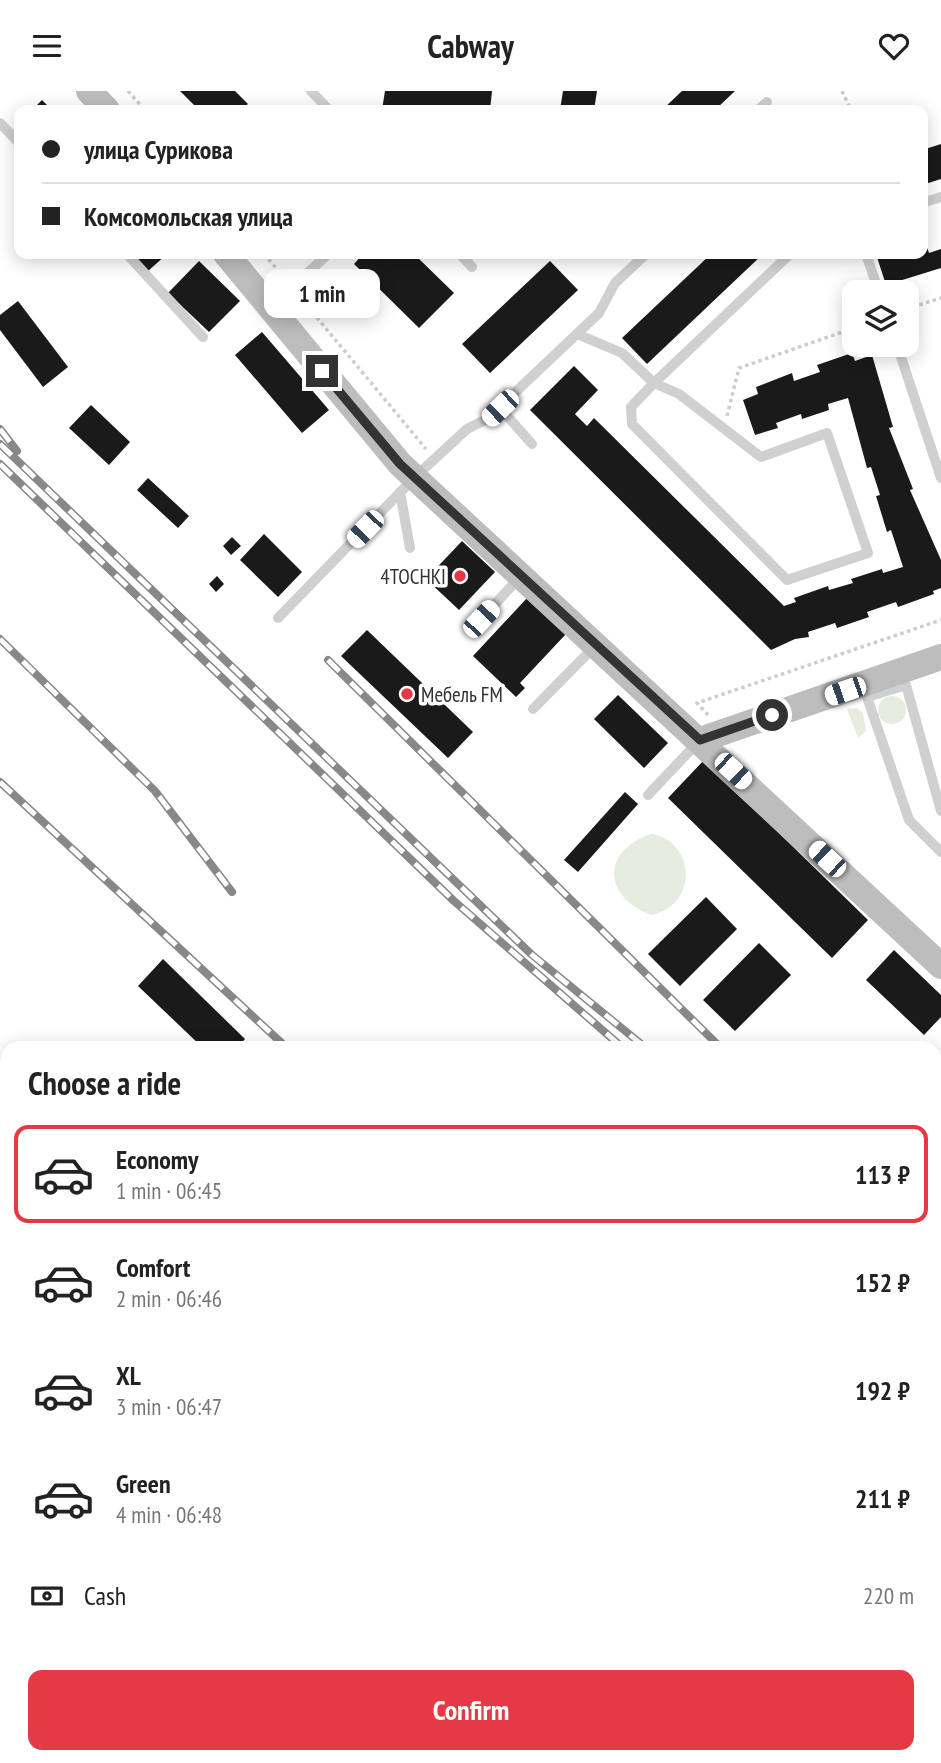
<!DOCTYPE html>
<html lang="en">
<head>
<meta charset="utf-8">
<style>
	:root { --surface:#fff; --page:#f2f2f2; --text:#222; --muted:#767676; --line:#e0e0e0; --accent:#e63946 }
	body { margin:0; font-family:"PT Sans Narrow",sans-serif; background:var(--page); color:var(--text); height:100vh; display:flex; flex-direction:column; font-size:26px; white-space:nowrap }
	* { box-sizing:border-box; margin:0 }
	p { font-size:23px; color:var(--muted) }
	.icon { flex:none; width:38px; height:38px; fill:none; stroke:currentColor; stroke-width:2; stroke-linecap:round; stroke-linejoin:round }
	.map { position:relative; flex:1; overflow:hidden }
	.details { position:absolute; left:0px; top:950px; width:942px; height:723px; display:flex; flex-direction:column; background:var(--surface); border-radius:21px 21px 0 0; box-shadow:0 4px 18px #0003 }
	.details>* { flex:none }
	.hud { position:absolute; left:14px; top:14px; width:914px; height:154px; border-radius:14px; box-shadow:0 4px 18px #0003; display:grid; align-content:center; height:154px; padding:0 28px; background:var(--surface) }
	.tools { position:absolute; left:842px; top:189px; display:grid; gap:14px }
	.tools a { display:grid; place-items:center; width:77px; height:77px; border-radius:14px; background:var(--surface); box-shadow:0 4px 18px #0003; font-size:35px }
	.end { position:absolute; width:32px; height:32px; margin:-16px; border:9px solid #333; background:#fff; box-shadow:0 0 0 4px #fff }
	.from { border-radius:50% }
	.bubble { position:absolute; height:49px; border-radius:14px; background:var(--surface); box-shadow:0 4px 18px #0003; font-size:23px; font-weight:700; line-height:49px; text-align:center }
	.car { position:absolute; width:21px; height:42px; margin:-21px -10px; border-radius:9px; box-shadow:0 0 5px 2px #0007; background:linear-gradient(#fff 24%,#345 0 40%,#fff 0 76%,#345 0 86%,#fff 0) }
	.hud b { display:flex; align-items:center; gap:24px; height:66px; font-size:26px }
	.hud b+b { border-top:2px solid var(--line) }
	.hud i { width:18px; height:18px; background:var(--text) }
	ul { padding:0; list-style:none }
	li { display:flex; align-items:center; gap:21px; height:98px; margin:0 14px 10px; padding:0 14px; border:4px solid transparent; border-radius:14px }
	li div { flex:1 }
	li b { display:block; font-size:26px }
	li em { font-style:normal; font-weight:700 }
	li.on { border-color:var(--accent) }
	li>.icon { width:63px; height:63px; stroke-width:1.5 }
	h2 { padding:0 28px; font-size:32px; line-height:84px }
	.pay { display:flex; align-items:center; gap:18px; height:77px; padding:0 28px; font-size:26px }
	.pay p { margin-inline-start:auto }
	.cta { display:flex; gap:14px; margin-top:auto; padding:14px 28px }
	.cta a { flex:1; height:80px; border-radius:14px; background:var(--accent); color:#fff; font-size:28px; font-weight:700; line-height:80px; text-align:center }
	header { display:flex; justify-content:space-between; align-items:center; height:91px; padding:0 28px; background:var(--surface); font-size:32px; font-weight:700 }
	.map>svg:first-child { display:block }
</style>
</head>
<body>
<header><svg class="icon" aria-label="menu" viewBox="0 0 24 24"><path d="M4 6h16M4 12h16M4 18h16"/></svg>Cabway<svg class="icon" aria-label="heart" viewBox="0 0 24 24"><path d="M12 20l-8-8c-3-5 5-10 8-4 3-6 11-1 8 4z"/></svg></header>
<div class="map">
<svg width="941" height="1672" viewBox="0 0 941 1672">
	<rect width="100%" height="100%" fill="#fff"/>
	<g fill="#e6ecdf">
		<circle cx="892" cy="619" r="14"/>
		<path d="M 857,617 L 863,622 L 866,640 L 858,647 L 847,618 Z"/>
		<path d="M 652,743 C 694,750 700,812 652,824 C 603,807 600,759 652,743 Z"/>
	</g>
	<g fill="#1a1a1a">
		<path d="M 180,0 L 235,0 L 248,13 L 241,19 L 199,19 Z"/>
		<path d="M 385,0 L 492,0 L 490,19 L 382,19 Z"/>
		<path d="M 563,0 L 597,0 L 594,19 L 560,19 Z"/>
		<path d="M 682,0 L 735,0 L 715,19 L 662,19 Z"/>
		<path d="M 42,9 L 52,19 L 32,19 Z"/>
		<path d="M 941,53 L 941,88 L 922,94 L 922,59 Z"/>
		<path d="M 923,144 L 929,162 L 941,158 L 941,177 L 886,194 L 876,163 L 922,163 Z"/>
		<path d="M 131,163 L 167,163 L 147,181 Z"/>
		<path d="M 363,163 L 414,163 L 454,202 L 419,237 L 354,173 Z"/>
		<path d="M 711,163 L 763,163 L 647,273 L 622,247 Z"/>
		<path d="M 199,170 L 240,210 L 209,241 L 168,202 Z"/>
		<path d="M 550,170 L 578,199 L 490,282 L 462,253 Z"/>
		<path d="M 18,210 L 68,276 L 43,296 L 0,239 L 0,224 Z"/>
		<path d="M 262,241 L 329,319 L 302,342 L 235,264 Z"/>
		<path d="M 852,262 L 855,270 L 872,264 L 893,336 L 889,337 L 913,398 L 910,399 L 941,469 L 941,497 L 933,500 L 934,503 L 898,516 L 896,511 L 867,521 L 869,526 L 837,537 L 835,532 L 808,541 L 809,546 L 795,548 L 771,559 L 530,319 L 574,275 L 598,299 L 575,323 L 587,335 L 594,327 L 784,515 L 796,511 L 794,507 L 828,495 L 829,499 L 853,492 L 851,488 L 882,478 L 883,482 L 903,476 L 891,439 L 887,441 L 876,405 L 880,404 L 871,376 L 867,377 L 848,307 L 828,313 L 829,319 L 802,328 L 801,323 L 776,332 L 778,337 L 755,344 L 743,309 L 758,303 L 756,296 L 792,282 L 794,290 L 820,281 L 817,274 Z"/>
		<path d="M 91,314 L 130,351 L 109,374 L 69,337 Z"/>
		<path d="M 148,387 L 189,425 L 178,437 L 137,399 Z"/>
		<path d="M 264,443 L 302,481 L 278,506 L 240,469 Z"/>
		<path d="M 232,446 L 241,455 L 231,464 L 223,455 Z"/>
		<path d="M 462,450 L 495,481 L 459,519 L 426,488 Z"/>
		<path d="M 217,485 L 224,493 L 216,501 L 209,493 Z"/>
		<path d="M 527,507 L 566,543 L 520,592 L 525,597 L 516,606 L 473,565 Z"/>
		<path d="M 367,539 L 473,641 L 448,667 L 341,565 Z"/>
		<path d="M 618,604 L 668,652 L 644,677 L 594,628 Z"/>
		<path d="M 704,669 L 868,829 L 832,867 L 668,707 Z"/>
		<path d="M 625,701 L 638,713 L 578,781 L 564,769 Z"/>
		<path d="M 706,806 L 737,838 L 680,895 L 648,863 Z"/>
		<path d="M 759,852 L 791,884 L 735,940 L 703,909 Z"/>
		<path d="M 894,859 L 941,904 L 941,926 L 924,944 L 866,889 Z"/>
		<path d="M 163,868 L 245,948 L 237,957 L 203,957 L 138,895 Z"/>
		<path d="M 934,973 L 941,979 L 941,1024 L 934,1018 Z"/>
		<path d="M 0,1252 L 7,1260 L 7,1286 L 0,1278 Z"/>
		<path d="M 0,1300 L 7,1308 L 7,1358 L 0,1351 Z"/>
		<path d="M 7,1590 L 7,1630 L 4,1629 L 0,1637 L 0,1604 Z"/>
		<path d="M 941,1595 L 941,1620 L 934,1614 L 934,1602 Z"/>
		<path d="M 79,1666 L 101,1666 L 98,1672 Z"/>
		<path d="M 181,1666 L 234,1666 L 245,1672 L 178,1672 Z"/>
		<path d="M 471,1666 L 512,1666 L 506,1672 L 477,1672 Z"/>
		<path d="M 589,1666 L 678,1666 L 684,1672 L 595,1672 Z"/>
	</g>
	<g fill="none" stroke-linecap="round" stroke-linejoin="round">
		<g stroke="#cdcdcd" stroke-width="3.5" stroke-dasharray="3.5 3.5" stroke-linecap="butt">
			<path d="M 128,0 L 145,19"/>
			<path d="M 842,0 L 851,19"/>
			<path d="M 264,163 L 283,185"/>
			<path d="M 299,205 L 426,358"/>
			<path d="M 906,218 L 941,207"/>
			<path d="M 727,325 L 739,277 L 854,237"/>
			<path d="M 708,624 L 697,612 L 941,529"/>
		</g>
		<g stroke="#d0d0d0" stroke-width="10">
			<path d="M 311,0 L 329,19"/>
			<path d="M 758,19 L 767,11"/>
			<path d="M 0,32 L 19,52"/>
			<path d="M 922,112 L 941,106"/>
			<path d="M 127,163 L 203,246"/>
			<path d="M 460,163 L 472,176"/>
			<path d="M 866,163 L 879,201"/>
			<path d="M 272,215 L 328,163"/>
			<path d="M 577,243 L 622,262 L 654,292 L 631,316 L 632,333 L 787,489 L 868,462 L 827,342 L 761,366 L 679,303 L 654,292 L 790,163"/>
			<path d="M 897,254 L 941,387"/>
			<path d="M 500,317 L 532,353"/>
			<path d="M 400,401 L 410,457"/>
			<path d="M 278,527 L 415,386 L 467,338 L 487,328 L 599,222 L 615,192 L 646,163"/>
			<path d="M 481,528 L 521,485"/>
			<path d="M 533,618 L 594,556"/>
			<path d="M 648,704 L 698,651"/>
			<path d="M 941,720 L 906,594 L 867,606 L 909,729 L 941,761"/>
			<path d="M 0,1202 L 7,1198"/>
			<path d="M 0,1367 L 7,1375"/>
			<path d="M 0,1648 L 7,1651"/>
			<path d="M 42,1666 L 54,1672"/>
			<path d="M 286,1666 L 299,1672"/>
			<path d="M 704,1666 L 710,1672"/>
			<path d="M 126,1672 L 129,1666"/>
			<path d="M 755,1672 L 766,1667 L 770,1672"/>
		</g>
		<g stroke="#d0d0d0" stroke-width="19">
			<path d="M 0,1052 L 7,1060"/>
			<path d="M 0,1547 L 7,1534"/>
		</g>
		<g stroke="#bdbdbd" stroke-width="26">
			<path d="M 89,0 L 107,19"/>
			<path d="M 226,163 L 400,373 L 941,875"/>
			<path d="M 700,649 L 941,566"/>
		</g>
		<defs>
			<g id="rail">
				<path d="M 0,338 L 17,360"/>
				<path d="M 0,353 L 531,863 L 646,957"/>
				<path d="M 0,373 L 454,810 L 623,957"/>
				<path d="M 0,548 L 155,700 L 232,801"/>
				<path d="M 328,569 L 721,957"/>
				<path d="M 0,691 L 287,957"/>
				<path d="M 934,1133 L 941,1137"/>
				<path d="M 934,1152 L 941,1159"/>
				<path d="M 934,1197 L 941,1202"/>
				<path d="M 934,1216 L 941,1222"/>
				<path d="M 417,1666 L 425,1672"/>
			</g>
		</defs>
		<use href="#rail" stroke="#888" stroke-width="8"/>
		<use href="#rail" stroke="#fff" stroke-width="5" stroke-dasharray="16" stroke-linecap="butt"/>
	</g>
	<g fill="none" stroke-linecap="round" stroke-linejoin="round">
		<path stroke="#333" stroke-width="9" d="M 322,280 L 400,373 L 700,649 L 772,624"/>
	</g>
	<g fill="#e63946" stroke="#fff" stroke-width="2.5">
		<circle cx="460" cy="485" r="7"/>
		<circle cx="407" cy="603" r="7"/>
	</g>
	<g text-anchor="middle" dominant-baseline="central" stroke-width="7" stroke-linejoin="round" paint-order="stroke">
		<g font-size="21" fill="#333" stroke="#fff" text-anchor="end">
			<text x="446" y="485">4TOCHKI</text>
			<text x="421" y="603" text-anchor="start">Мебель FM</text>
		</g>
	</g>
</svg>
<div class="tools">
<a><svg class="icon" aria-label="layers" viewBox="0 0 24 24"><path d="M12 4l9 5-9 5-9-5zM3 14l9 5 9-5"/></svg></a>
</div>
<i class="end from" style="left:772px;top:624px"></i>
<i class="end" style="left:322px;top:280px"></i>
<div class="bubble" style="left:264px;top:178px;width:116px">1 min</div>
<i class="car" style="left:500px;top:317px;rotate:226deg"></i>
<i class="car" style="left:365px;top:438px;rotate:224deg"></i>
<i class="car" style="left:481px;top:528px;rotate:43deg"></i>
<i class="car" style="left:845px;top:600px;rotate:251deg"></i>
<i class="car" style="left:733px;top:680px;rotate:133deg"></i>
<i class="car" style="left:827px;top:768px;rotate:313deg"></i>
<div class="hud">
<b><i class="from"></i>улица Сурикова</b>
<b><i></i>Комсомольская улица</b>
</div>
<section class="details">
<h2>Choose a ride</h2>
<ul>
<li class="on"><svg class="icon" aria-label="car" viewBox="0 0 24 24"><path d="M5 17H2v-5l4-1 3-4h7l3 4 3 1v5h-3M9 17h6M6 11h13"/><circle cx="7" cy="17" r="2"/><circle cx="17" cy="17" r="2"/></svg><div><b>Economy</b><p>1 min · 06:45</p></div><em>113 ₽</em></li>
<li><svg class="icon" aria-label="car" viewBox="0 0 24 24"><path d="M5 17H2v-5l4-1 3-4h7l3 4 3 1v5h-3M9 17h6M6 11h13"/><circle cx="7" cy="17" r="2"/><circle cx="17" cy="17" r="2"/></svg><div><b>Comfort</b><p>2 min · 06:46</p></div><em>152 ₽</em></li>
<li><svg class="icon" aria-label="car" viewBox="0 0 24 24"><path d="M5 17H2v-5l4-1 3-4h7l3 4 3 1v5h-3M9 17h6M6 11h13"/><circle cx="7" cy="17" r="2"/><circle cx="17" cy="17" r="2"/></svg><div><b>XL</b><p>3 min · 06:47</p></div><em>192 ₽</em></li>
<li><svg class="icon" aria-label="car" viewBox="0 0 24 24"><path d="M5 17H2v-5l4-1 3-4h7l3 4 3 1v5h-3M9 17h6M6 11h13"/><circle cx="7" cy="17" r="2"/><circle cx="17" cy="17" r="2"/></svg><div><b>Green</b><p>4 min · 06:48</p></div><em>211 ₽</em></li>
</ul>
<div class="pay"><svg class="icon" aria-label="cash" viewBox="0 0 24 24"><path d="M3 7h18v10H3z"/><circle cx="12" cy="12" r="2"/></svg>Cash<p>220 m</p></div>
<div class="cta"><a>Confirm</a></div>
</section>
</div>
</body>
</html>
